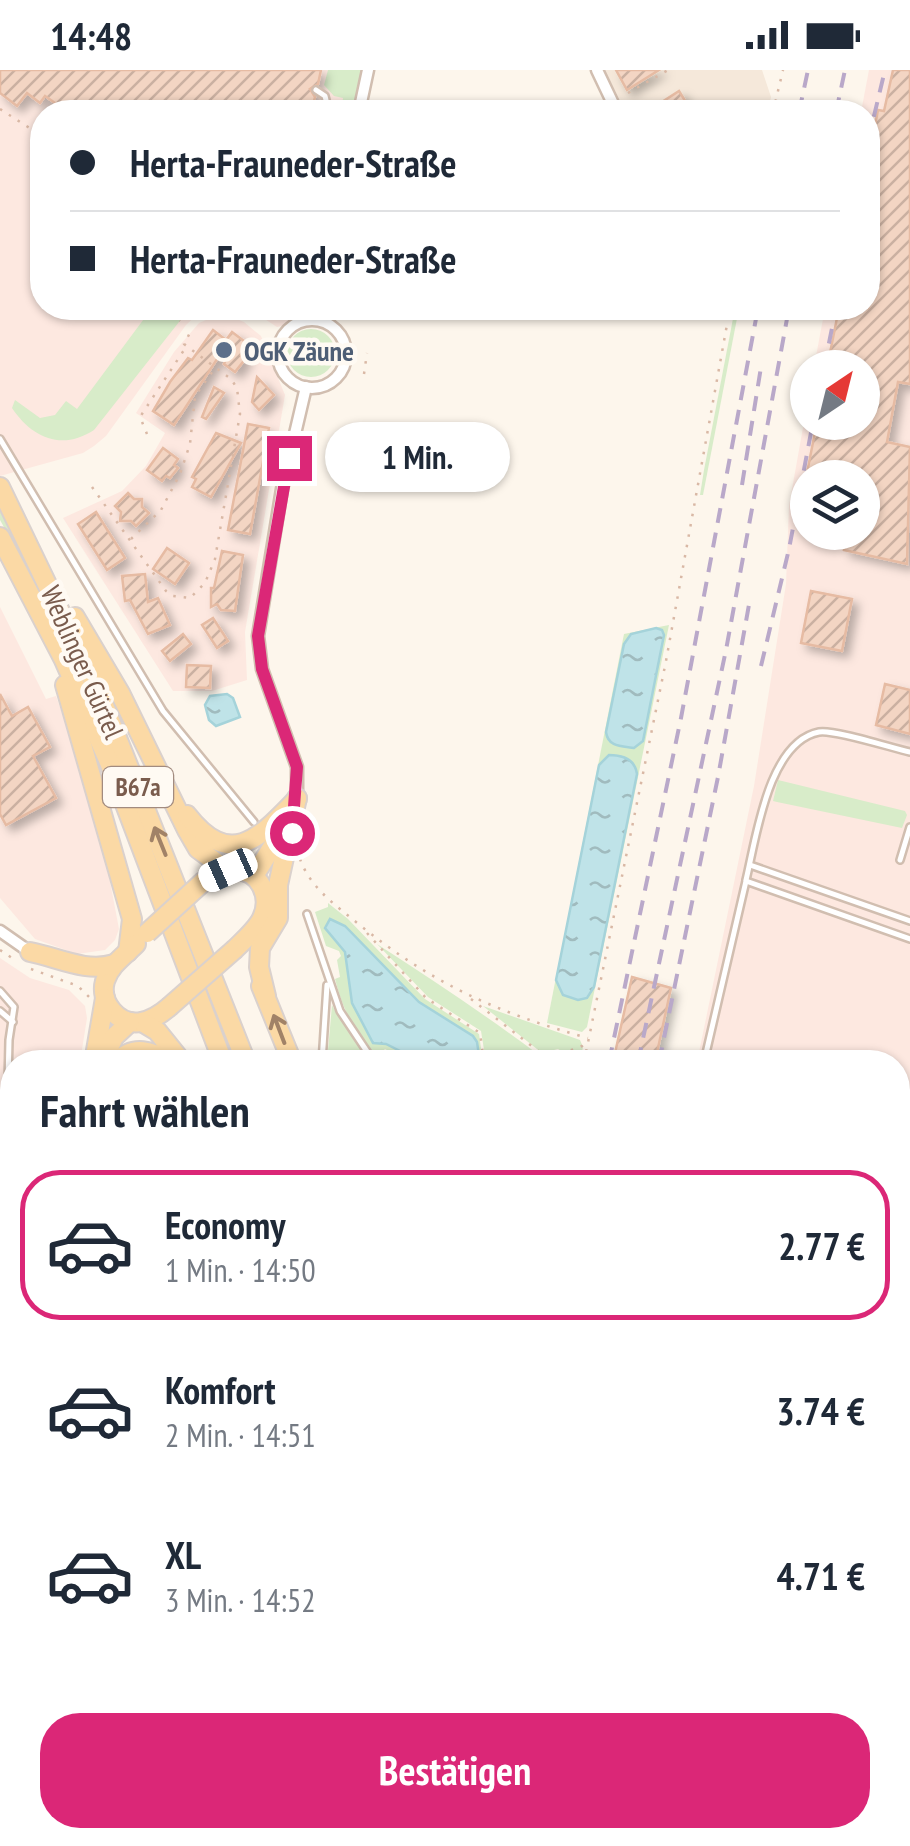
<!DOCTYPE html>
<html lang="de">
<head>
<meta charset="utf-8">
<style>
	:root { --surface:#fff; --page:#f2f2f3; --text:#1f2937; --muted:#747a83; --line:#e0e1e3; --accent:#db2777 }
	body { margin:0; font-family:"PT Sans Narrow",sans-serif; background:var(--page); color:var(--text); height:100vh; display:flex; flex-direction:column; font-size:38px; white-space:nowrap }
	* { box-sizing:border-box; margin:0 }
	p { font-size:32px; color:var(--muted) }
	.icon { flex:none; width:55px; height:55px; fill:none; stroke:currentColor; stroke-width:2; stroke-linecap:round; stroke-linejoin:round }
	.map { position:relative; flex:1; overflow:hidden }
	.side { position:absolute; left:0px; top:980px; width:910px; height:798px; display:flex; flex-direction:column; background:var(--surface); border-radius:40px 40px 0 0; box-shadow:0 2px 8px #0004 }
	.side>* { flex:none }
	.top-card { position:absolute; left:30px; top:30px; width:850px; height:220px; border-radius:40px; box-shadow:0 2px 8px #0004; display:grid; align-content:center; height:220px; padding:0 40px; background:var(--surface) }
	.needle { width:65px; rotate:35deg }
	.buttons { position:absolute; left:790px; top:280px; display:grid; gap:20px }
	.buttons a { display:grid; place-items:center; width:90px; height:90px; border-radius:50%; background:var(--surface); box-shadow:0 2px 8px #0004; font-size:50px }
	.end { position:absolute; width:45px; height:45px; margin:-22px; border:12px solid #db2777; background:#fff; box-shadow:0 0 0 5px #fff }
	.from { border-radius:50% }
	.bubble { position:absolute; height:70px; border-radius:35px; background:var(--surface); box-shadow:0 2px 8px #0004; font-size:32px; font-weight:600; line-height:70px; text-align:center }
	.car { position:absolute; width:30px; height:60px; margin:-30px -15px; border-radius:12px; box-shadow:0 0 8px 2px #0007; background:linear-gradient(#fff 24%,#345 0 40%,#fff 0 76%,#345 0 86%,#fff 0) }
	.top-card b { display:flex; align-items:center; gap:35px; height:95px; font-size:38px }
	.top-card b+b { border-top:2px solid var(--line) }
	.top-card i { width:25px; height:25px; background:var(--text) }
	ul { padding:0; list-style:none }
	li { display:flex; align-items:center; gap:30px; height:150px; margin:0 20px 15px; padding:0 20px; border:5px solid transparent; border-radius:40px }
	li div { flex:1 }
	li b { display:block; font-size:38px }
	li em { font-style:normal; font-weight:600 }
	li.selected { border-color:var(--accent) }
	li>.icon { width:90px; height:90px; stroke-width:1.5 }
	h2 { padding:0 40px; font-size:45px; line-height:120px }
	.cta { display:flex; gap:20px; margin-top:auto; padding:20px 40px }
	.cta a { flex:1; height:115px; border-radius:40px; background:var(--accent); color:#fff; font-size:40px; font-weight:600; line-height:115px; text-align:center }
	.status { display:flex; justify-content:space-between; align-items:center; height:70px; padding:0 50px; background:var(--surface); direction:ltr }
	.status svg { height:28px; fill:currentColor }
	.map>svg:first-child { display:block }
</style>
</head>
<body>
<div class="status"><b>14:48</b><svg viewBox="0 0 49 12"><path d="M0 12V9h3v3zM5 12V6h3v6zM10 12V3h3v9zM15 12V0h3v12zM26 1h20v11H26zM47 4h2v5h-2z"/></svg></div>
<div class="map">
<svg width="910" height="1776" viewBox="0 0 910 1776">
	<defs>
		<pattern id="industrial-grid" width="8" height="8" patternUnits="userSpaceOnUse" patternTransform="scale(2.5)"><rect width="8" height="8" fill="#efe9e4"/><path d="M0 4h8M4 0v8" fill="none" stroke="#c7c0bb"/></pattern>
		<pattern id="water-ripples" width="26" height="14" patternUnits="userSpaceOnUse" patternTransform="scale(2.5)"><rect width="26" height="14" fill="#bfe3e8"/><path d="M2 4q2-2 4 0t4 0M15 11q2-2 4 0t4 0" fill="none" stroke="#a0bbbe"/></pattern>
		<pattern id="building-hatch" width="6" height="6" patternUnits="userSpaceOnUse" patternTransform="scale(2.5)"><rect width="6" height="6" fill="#f3d5c3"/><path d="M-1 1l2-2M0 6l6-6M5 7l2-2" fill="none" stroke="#cab0a1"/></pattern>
		<filter id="shadow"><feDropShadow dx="6" dy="6" stdDeviation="5" flood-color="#0004"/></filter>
	</defs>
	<rect width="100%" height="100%" fill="#fdf6ec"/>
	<path fill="#f5e8da" d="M 604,0 L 762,0 L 771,27 L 768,42 L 626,42 Z"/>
	<g fill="#fde8e0" fill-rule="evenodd">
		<path d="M 0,0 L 368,0 L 360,42 L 42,42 L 42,238 L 204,238 L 186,255 L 106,366 L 94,376 L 83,383 L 0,406 Z"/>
		<path d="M 869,0 L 910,0 L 910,1096 L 898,1126 L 898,992 L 697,992 L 754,716 L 786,514 L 789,436 L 807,335 L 808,352 L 862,352 L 862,298 L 814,297 L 825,238 L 868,238 L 868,42 L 861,42 ZM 808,408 L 862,408 L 862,462 L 808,462 Z"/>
		<path d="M 248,238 L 320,238 L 315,249 L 277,257 Z"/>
		<path d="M 222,243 L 244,252 L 261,266 L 285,325 L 245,562 L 247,610 L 212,621 L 173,621 L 63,448 L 122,421 L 146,396 L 165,363 L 136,343 L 174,282 L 199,253 Z"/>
		<path d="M 0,537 L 46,629 L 56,626 L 69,663 L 105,785 L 119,859 L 115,870 L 105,880 L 77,884 L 35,869 L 0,828 Z"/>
		<path d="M 0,888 L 30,908 L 69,920 L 85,936 L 87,948 L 80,992 L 12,992 L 12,1765 L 410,1765 L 407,1776 L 0,1776 Z"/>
		<path d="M 585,1765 L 779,1765 L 778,1776 L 613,1776 Z"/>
	</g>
	<path fill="url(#industrial-grid)" d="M 910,1357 L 910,1686 L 898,1682 L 898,1378 L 905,1360 Z"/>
	<g fill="#d8ecc9">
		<path d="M 328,0 L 361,0 L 352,42 L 341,42 L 343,28 L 334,26 L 324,15 Z"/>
		<path d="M 152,238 L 190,238 L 94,360 C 62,381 32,368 12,338 L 15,330 L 40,348 L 55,345 L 66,331 L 77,339 Z"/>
		<path d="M 735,238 L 739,238 L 703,425 L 700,425 L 704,400 Z"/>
		<circle cx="311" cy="283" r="24"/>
		<path d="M 0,441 L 94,630 L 185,860 L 181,860 L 18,482 L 0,450 Z"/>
		<path d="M 669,555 L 587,957 L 582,962 L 547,953 L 624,564 Z"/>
		<path d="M 778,710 L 905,741 L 907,745 L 902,758 L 777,732 L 773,731 Z"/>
		<path d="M 328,833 L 348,849 L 425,929 L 479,964 L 483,992 L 410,992 L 385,979 L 377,987 C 355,963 343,941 335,909 L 340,907 L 337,890 L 341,886 L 339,881 L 326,876 L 315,842 L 328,837 Z"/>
		<path d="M 377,874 C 430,908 487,946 539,985 L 542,992 L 486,992 L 481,961 L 428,927 Z"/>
		<path d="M 332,935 C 341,953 361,975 367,992 L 327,992 Z"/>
		<path d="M 483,936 L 580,970 L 583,977 L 580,992 L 567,992 L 564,983 L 558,979 L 542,983 Z"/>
	</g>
	<g fill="url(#water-ripples)" stroke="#a5d3da" stroke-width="2.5">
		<path d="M 656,558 L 662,560 L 664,565 L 643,671 L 634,678 C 621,676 608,677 606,662 L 624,574 L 631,564 Z"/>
		<path d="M 227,624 L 233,628 L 240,647 L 216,656 L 209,650 L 205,635 L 210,626 Z"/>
		<path d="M 609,685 C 623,685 635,689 637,704 L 594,917 L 587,928 L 578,930 L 563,925 L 556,910 L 599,695 Z"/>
		<path d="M 330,849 L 345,856 L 419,932 L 473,966 L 477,972 L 480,992 L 422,992 L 386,974 L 373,973 L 352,933 L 345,882 L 325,858 Z"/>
	</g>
	<g fill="url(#building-hatch)" stroke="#e6bba3" stroke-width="2.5" filter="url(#shadow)">
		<path d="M 0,0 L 321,0 L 318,14 L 310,19 L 315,27 L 311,42 L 68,42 L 45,26 L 40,33 L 27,23 L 17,36 L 0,23 Z"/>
		<path d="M 616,0 L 659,0 L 627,20 Z"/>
		<path d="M 893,0 L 910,0 L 910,314 L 898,312 L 887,372 L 910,377 L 907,494 L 844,480 L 849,462 L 862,462 L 862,408 L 806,408 L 817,352 L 862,352 L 862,298 L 827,298 L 839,238 L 868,238 L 868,92 L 878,40 L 884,41 Z"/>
		<path d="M 679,21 L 692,42 L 664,42 L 659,34 Z"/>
		<path d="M 213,260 L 226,270 L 232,262 L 248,274 L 241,285 L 246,288 L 235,302 L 224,294 L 226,289 L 221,286 L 217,289 L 174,355 L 153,341 L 170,312 L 188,288 L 192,290 Z"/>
		<path d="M 257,307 L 274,325 L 259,340 L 252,332 Z"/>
		<path d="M 214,317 L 224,323 L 206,349 L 202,347 Z"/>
		<path d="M 248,354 L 269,358 L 250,464 L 228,460 Z"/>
		<path d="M 216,363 L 241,373 L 211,427 L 192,417 L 196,409 L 192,407 Z"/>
		<path d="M 163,378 L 178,389 L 174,395 L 178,398 L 170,408 L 166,406 L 162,411 L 147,400 Z"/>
		<path d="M 128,423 L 134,429 L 142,429 L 142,437 L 149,443 L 136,456 L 131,451 L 120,451 L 121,442 L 115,436 Z"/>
		<path d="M 96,442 L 125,488 L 107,500 L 78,454 Z"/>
		<path d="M 167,478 L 189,493 L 175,514 L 153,499 Z"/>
		<path d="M 222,481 L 243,485 L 235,541 L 221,540 L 217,534 L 211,537 L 211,518 L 214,518 Z"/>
		<path d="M 145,504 L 148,532 L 158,528 L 170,555 L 148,564 L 130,530 L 125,531 L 122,506 Z"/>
		<path d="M 811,521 L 852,529 L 842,581 L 801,573 Z"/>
		<path d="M 213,548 L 228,571 L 217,578 L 202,555 Z"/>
		<path d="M 183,564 L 191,574 L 170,591 L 162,581 Z"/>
		<path d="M 187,595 L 211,596 L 210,618 L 186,617 Z"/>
		<path d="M 885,614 L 910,620 L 910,664 L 876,655 Z"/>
		<path d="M 0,624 L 12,646 L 28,637 L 50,677 L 33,686 L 56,728 L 6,755 L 0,744 Z"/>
		<path d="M 632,907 L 671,918 L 655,992 L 613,992 Z"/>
		<path d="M 0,1145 L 12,1152 L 12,1320 L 0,1314 Z"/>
		<path d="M 898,1394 L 910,1397 L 910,1485 L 906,1502 L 910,1503 L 910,1559 L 898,1555 Z"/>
		<path d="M 0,1435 L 12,1441 L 12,1611 L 0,1637 Z"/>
		<path d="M 9,1765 L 399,1765 L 394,1776 L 35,1776 Z"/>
		<path d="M 662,1765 L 722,1765 L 720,1776 L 660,1776 Z"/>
		<path d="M 744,1765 L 772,1765 L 769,1776 L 742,1776 Z"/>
	</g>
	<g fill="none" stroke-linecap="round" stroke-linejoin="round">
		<defs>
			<g id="service">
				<path d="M 316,20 L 325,26 L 329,42"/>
				<path d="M 0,369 L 163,641 L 254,752"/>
				<path d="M 900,790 L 910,757"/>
				<path d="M 750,795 L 910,851"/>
				<path d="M 746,810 C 756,769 768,672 819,662 C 833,659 892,678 910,682"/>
				<path d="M 307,844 L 340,941 L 374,992"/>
				<path d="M 0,921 L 14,937 L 9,970 L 7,1055 L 12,1082"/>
				<path d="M 0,941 L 13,952"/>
				<path d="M 322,992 L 327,915"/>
				<path d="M 704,992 L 746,811 L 910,869"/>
				<path d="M 0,1336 L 12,1342"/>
				<path d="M 0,1380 L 12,1386"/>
				<path d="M 0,1726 L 12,1696"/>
			</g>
			<g id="minor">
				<path d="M 597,0 L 617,42"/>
				<path d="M 359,42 L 368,0"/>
				<circle cx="312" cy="284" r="34"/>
				<path d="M 297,728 L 297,697 L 262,599 L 258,566 L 282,419 L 306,317"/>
				<path d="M 0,861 L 30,882"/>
				<path d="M 898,1180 L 910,1154"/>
				<path d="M 550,1765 L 581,1776"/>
				<path d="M 532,1776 L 545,1765"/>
			</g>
			<path id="tertiary" d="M 419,1776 L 422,1765"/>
			<g id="primary">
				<path d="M 0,417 L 98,620 L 246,992"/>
				<path d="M 0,467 L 64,590 L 109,692 L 223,992"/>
				<path d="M 75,547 L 120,623 L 187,760 L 198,779 L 228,801"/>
				<path d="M 65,615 L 132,849 L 128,882"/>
				<path d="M 187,745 C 231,801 260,767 297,729"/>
				<path d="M 254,806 L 288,752"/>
				<path d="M 204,811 C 214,807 224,800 235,800 C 260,800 272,827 262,848 C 257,859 244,870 235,879"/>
				<path d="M 136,874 C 124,886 110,895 105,911 C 99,932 118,956 141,952 C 151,950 161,944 169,937"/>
				<path d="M 30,882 C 57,887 86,903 114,894"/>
				<path d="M 261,916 L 292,992"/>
				<path d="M 266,926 L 259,897 L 260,878 L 278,848 L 278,815 L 297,728"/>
				<path d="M 142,952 L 157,961 L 182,992"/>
				<path d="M 94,992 L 105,928"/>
				<path d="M 103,992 L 114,967 L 130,952"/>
				<path d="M 117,992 C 133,974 152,981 171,992"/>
				<path d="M 898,1248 L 910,1216"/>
				<path d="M 898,1332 L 910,1288"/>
				<path d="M 898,1696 L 910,1699"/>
				<path d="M 898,1729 L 910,1735"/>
				<path d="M 898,1749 L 910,1755"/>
				<path d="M 867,1765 L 883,1776"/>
				<path d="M 784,1776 L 785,1765"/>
				<path d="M 817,1776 L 824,1765"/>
			</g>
		</defs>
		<use href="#service" stroke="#d1beb0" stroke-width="10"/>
		<use href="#minor" stroke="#d1beb0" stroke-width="15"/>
		<use href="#tertiary" stroke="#d1beb0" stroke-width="19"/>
		<use href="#primary" stroke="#dad1cd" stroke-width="22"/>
		<g stroke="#d9b8a5" stroke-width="2.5" stroke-dasharray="2.5 8" stroke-linecap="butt">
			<path d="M 628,23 L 668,0"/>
			<path d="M 0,39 L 42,66"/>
			<path d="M 773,42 L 783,0"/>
			<path d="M 163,238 L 180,251"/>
			<path d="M 364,304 L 367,283"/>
			<path d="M 147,364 L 140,347 L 186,277"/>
			<path d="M 92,417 L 166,521 L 173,526 L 190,528 L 205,513 L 215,489 L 240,344 L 237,318 L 231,309 L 184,274 L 192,259"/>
			<path d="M 131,469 L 161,440 L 180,404 L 190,374 L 195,326 L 215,298"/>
			<path d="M 300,789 C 310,817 334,834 356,852 C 429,912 497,943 588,968"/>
			<path d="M 367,863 L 426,928 L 480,963 L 484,992"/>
			<path d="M 0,880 L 15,890"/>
			<path d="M 31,899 L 78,916 L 90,928"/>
			<path d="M 471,929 L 546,987"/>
			<path d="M 561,984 L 582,976 L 588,970"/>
			<path d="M 545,992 L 548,984 L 554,981 L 561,984 L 563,992"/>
			<path d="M 584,992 L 666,591 L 730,238"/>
		</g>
		<use href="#service" stroke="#fff" stroke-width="5"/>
		<use href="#minor" stroke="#fff" stroke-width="10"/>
		<use href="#tertiary" stroke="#fff" stroke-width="14"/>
		<use href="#primary" stroke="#fbd9a5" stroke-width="18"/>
		<g stroke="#b9a8c9" stroke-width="4" stroke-dasharray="15 10" stroke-linecap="butt">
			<path d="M 799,42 L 808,0"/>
			<path d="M 836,42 L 845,0"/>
			<path d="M 868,71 L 885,0"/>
			<path d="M 824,298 L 836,238"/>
			<path d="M 742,415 L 761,297"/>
			<path d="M 761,596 L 789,479 L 813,352"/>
			<path d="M 609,992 L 681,648 L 758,238"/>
			<path d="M 638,992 L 726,580 L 789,238"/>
			<path d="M 659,992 L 718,707 L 750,529"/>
			<path d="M 898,1492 L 910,1495"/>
			<path d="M 454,1776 L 457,1765"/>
			<path d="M 480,1776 L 483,1765"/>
		</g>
		<defs>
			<g id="primary-bridge">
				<path d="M 147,863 L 204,811"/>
				<path d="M 169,937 L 235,879"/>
			</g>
		</defs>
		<use href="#primary-bridge" stroke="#dad1cd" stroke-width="22" stroke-linecap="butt"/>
		<use href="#primary-bridge" stroke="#fbd9a5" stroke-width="18"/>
	</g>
	<defs><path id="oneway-shaft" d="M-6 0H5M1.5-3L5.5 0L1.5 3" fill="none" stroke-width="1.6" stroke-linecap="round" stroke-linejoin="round" transform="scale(2.5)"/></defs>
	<g stroke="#a18267">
		<use href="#oneway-shaft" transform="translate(160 771) rotate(-112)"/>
		<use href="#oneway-shaft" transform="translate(279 959) rotate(-111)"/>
	</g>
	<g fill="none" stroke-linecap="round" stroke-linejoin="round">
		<path stroke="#db2777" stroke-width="12" d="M 289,388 L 258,566 L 262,599 L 297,697 L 292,763"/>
	</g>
	<circle fill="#5c6f8a" stroke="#fffaf3" stroke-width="4" cx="224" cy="280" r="10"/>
	<g text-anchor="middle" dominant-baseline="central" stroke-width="9" stroke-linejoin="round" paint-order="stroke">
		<rect fill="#fffaf3" stroke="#a28b7f" stroke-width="2.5" x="103" y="697" width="70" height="40" rx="8"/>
		<g font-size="25" font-weight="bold" fill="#7a5c4d">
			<text x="138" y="717">B67a</text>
		</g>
		<g font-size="28" font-weight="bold" fill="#4e5e75" stroke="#fffaf3" text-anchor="start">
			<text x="244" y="280">OGK Zäune</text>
		</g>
		<g font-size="28" fill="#7a5c4d" stroke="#fffaf3">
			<text transform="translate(83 592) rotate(66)">Weblinger Gürtel</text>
		</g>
	</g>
</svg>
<div class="buttons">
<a><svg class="needle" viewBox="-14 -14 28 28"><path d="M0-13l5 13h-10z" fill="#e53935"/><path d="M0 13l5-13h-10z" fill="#747a83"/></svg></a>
<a><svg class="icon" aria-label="layers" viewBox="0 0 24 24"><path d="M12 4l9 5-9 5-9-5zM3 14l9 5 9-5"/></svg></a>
</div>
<i class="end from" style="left:292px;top:763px"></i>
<i class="end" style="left:289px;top:388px"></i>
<div class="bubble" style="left:325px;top:352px;width:185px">1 Min.</div>
<i class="car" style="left:228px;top:800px;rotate:246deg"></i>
<div class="top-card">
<b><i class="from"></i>Herta-Frauneder-Straße</b>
<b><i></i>Herta-Frauneder-Straße</b>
</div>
<section class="side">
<h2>Fahrt wählen</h2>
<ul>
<li class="selected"><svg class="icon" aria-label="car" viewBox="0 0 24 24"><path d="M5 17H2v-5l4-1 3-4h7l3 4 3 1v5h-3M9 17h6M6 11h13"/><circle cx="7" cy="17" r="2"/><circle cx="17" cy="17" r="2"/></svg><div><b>Economy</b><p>1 Min. · 14:50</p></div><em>2.77 €</em></li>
<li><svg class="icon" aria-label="car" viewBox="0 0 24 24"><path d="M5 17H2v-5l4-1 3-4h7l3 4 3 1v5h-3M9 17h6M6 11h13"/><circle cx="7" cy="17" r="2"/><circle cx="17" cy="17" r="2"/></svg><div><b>Komfort</b><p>2 Min. · 14:51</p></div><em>3.74 €</em></li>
<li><svg class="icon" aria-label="car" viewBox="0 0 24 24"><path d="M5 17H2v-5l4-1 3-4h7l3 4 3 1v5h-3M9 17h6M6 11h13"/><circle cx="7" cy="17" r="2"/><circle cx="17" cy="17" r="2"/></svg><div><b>XL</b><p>3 Min. · 14:52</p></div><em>4.71 €</em></li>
</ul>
<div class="cta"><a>Bestätigen</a></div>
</section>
</div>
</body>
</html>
